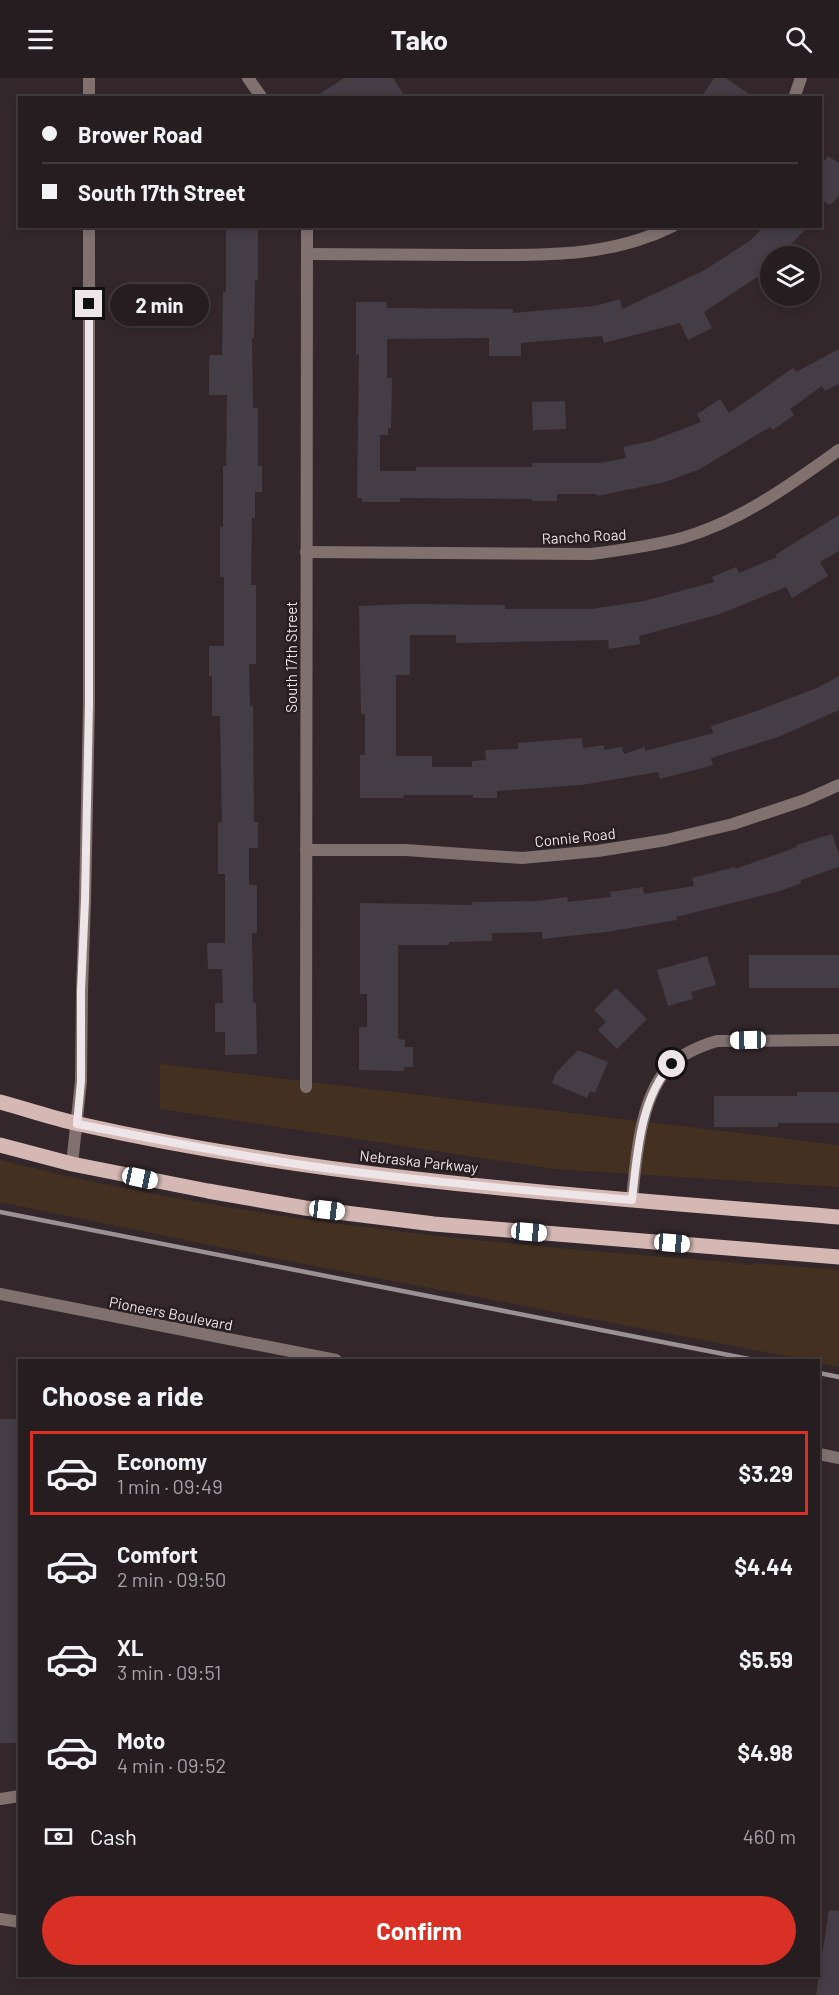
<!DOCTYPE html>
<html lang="en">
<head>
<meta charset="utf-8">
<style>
	:root { --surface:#261d20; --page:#2e2629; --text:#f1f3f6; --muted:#a4a2a5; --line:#423b3e; --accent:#d93025 }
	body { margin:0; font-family:Barlow,sans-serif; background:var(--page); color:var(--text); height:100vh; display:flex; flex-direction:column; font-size:22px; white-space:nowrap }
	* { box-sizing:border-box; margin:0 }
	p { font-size:20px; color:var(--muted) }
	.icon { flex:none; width:33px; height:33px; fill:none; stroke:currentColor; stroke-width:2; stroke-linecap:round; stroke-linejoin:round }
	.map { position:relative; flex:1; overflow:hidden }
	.side { position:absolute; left:18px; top:1281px; width:802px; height:618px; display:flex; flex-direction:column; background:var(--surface); border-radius:0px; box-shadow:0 3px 9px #0003,0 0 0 2px var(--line) }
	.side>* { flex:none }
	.top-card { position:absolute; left:18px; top:18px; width:804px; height:132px; border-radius:0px; box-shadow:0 3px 9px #0003,0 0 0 2px var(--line); display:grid; align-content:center; height:132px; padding:0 24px; background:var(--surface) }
	.buttons { position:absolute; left:760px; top:168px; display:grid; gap:12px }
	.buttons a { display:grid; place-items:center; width:60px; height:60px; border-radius:50%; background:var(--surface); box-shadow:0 3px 9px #0003,0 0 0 2px var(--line); font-size:30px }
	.end { position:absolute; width:27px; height:27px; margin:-14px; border:8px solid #ede5e8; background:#111; box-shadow:0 0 0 3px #111 }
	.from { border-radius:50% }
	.bubble { position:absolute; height:42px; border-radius:21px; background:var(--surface); box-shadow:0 3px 9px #0003,0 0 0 2px var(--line); font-size:20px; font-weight:700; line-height:42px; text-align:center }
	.car { position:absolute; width:18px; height:36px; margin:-18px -9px; border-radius:8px; box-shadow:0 0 4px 2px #0007; background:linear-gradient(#fff 24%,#345 0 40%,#fff 0 76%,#345 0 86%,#fff 0) }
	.top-card b { display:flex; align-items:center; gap:21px; height:57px; font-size:22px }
	.top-card b+b { border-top:2px solid var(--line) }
	.top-card i { width:15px; height:15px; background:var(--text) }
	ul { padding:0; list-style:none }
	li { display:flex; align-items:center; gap:18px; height:84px; margin:0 12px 9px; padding:0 12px; border:3px solid transparent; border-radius:0px }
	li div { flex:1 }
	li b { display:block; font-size:22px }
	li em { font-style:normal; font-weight:700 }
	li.active { border-color:var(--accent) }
	li>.icon { width:54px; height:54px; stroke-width:1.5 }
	h2 { padding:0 24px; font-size:27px; line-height:72px }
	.pay { display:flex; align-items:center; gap:15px; height:66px; padding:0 24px; font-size:22px }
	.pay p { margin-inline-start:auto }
	.primary-button { display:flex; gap:12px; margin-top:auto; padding:12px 24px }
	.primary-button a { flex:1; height:69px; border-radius:36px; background:var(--accent); color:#fff; font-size:24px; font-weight:700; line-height:69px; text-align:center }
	header { display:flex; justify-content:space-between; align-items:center; height:78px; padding:0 24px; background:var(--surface); font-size:27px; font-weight:700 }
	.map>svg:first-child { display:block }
</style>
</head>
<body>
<header><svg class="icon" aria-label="menu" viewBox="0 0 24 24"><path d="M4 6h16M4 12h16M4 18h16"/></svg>Tako<svg class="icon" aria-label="search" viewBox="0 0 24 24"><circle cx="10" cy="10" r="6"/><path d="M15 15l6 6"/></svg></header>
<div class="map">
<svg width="839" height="1917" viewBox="0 0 839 1917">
	<rect width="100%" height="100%" fill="#33272b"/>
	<g fill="#443020">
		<path d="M 160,986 L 839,1067 L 839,1109 L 554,1091 L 160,1031 Z"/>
		<path d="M 0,1082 C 245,1144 491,1166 742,1185 L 744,1187 L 752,1187 L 754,1185 L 839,1192 L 839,1289 L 819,1285 L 819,1282 L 807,1282 L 278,1181 L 0,1124 Z"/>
	</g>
	<g fill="#453d46">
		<path d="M 344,0 L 393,0 L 406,20 L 314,20 Z"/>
		<path d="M 714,0 L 726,0 L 755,20 L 701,20 Z"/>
		<path d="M 828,78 L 839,85 L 839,118 L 830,127 L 820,121 L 820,89 Z"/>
		<path d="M 764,148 L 809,148 L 779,178 L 771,178 L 771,190 L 704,234 L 712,250 L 688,262 L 680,245 L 604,265 L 602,258 L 521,265 L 521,278 L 489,278 L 489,260 L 387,261 L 387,300 L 392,300 L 391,350 L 388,350 L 388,357 L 380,357 L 380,393 L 416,393 L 416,389 L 532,389 L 532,385 L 600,385 L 626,380 L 623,369 L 651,363 L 701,344 L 697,336 L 720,321 L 729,335 L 793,290 L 796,294 L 839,271 L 839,306 L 825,313 L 822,308 L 790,331 L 794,337 L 773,352 L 770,349 L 700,391 L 665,404 L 597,418 L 597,416 L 557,416 L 557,423 L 532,423 L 532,421 L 400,420 L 400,424 L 362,424 L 362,420 L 357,420 L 359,276 L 356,277 L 356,224 L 386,224 L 387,230 L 513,231 L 513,235 L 595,228 L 620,221 L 622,231 L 703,193 L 751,162 Z"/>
		<path d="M 226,151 L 258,151 L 258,202 L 255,202 L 254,260 L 252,260 L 253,330 L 258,330 L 258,388 L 262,388 L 262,414 L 255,414 L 255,440 L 252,440 L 251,507 L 256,507 L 256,586 L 249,586 L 250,628 L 253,628 L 254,744 L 258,744 L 258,770 L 249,770 L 249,807 L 257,807 L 257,855 L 252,855 L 253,925 L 256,925 L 257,976 L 225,977 L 225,954 L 215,954 L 215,925 L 223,925 L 222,891 L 208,891 L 207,865 L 225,865 L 225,796 L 218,796 L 218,745 L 222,744 L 220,638 L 212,638 L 212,598 L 209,598 L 209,568 L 224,568 L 224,499 L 220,499 L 220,449 L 223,449 L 223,388 L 226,388 L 227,317 L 209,317 L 209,286 L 210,277 L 222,277 L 223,214 L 226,214 Z"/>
		<path d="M 565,323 L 566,351 L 533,352 L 532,324 Z"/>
		<path d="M 839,437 L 839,473 L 820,484 L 828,498 L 792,520 L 786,509 L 720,536 L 639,558 L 640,566 L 609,571 L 608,562 L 456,565 L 456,557 L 410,557 L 410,597 L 396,597 L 396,678 L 432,678 L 432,689 L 472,689 L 472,683 L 486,682 L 485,672 L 518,671 L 518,665 L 582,660 L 583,670 L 604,667 L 604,672 L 622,669 L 624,676 L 645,669 L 645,673 L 713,655 L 711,648 L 757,633 L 817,610 L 839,598 L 839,632 L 778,659 L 711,680 L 713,687 L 660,701 L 658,694 L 581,707 L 497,713 L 497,720 L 473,720 L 473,717 L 404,717 L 403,720 L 360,720 L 360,677 L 365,677 L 365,636 L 361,636 L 359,528 L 410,526 L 505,527 L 505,531 L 591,531 L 644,523 L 714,504 L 712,499 L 736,489 L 739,495 L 777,479 L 775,477 Z"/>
		<path d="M 832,756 L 839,776 L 839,789 L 801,802 L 801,805 L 780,813 L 676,839 L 677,842 L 606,854 L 542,861 L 542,854 L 492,855 L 492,863 L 449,864 L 449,867 L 398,867 L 398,961 L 405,962 L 405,969 L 413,969 L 413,989 L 404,989 L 404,993 L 359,992 L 359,949 L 367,949 L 367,916 L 360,916 L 360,825 L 473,827 L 472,824 L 538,823 L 567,819 L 568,824 L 611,819 L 610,814 L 643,809 L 644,816 L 694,808 L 692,800 L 735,789 L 735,791 L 797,769 L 796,767 Z"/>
		<rect x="749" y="877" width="90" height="33"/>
		<path d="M 707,878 L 716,907 L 691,914 L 693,921 L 668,928 L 657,892 Z"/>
		<path d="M 616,910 L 647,941 L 617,971 L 598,952 L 606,944 L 594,932 Z"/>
		<path d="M 578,972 L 608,984 L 595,1015 L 590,1013 L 587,1020 L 552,1005 L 556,995 Z"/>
		<path d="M 797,1014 L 839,1014 L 839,1045 L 778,1045 L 778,1049 L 714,1049 L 714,1018 L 797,1018 Z"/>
		<rect x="0" y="1341" width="20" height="324"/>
		<path d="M 829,1832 L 839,1833 L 839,1917 L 816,1917 Z"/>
	</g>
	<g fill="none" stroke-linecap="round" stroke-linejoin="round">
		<g stroke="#80716f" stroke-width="12">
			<path d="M 89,0 L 89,20"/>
			<path d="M 72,1086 L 81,1003 L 82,913 L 85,822 L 89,626 L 89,148"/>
			<path d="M 0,1721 L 20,1718"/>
			<path d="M 0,1841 L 20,1844"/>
		</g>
		<g stroke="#80716f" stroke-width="12">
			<path d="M 248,0 L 262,20"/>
			<path d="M 794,20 L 801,0"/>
			<path d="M 307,176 C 360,176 413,177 467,177 C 539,177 606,181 673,148"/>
			<path d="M 306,474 L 591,476 C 622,472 652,468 682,460 C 741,443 790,407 839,372"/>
			<path d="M 306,772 L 405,772 L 522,780 L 598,773 L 666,762 L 733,746 L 805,722 L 839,707"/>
			<path d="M 306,1009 L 307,148"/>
			<path d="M 632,1122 C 636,1081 640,1015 672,986 C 685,974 700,968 717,963 L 839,962"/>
			<path d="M 0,1216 L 336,1282"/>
			<path d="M 819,1376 L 839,1380"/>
		</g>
		<g stroke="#d5b8b4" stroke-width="15">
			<path d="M 0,1024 C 26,1031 52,1040 79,1046 C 328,1102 585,1118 839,1139"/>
			<path d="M 0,1067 L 72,1086 L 208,1113 L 305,1130 L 434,1146 L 839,1179"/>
		</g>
		<g stroke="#9b9195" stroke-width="4.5">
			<path d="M 0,1134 L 754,1282"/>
			<path d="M 819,1295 L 839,1299"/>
		</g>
	</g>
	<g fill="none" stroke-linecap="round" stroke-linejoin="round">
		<path stroke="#ede5e8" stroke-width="8" d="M 89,226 L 89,626 L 85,822 L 81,913 L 81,1003 L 77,1046 C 155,1061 232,1077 310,1088 C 417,1103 525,1112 632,1122 C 637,1078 640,1019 672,986"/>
	</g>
	<g text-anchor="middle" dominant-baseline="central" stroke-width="5" stroke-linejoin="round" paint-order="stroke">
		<g font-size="15" fill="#ede5e8" stroke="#281e22">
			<text transform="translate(584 458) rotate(-3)">Rancho Road</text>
			<text transform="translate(291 579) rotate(-90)">South 17th Street</text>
			<text transform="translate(575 759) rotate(-6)">Connie Road</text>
			<text transform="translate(419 1083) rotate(6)">Nebraska Parkway</text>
			<text transform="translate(171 1235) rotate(11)">Pioneers Boulevard</text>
		</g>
	</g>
</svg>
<div class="buttons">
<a><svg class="icon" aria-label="layers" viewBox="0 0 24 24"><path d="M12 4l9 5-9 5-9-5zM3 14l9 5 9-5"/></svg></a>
</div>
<i class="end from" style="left:672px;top:986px"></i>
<i class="end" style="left:89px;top:226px"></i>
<div class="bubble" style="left:110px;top:206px;width:99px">2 min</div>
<i class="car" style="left:748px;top:962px;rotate:269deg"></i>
<i class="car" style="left:140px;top:1100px;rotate:102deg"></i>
<i class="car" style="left:327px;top:1132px;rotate:97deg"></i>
<i class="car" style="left:529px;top:1154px;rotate:95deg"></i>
<i class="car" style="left:672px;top:1165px;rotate:95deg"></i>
<div class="top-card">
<b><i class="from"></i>Brower Road</b>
<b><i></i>South 17th Street</b>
</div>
<section class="side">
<h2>Choose a ride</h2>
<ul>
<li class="active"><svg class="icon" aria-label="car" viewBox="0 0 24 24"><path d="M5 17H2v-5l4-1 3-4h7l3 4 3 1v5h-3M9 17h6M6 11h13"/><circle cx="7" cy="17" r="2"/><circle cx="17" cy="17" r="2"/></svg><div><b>Economy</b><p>1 min · 09:49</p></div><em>$3.29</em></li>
<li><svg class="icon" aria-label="car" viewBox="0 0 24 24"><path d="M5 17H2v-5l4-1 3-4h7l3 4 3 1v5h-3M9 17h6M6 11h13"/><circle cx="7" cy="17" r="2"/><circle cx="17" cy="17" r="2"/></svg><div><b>Comfort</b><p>2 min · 09:50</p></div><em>$4.44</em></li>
<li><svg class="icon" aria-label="car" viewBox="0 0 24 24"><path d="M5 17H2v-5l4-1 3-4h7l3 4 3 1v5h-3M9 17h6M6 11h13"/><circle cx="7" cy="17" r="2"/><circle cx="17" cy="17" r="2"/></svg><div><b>XL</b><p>3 min · 09:51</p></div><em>$5.59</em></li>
<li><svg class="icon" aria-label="car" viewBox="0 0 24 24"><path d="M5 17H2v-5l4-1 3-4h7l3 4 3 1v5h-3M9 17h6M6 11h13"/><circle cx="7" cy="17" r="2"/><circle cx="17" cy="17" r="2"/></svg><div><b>Moto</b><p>4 min · 09:52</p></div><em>$4.98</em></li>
</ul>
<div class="pay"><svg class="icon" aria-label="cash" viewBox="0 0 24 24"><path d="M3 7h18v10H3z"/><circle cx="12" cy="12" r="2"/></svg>Cash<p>460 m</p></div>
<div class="primary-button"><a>Confirm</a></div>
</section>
</div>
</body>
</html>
